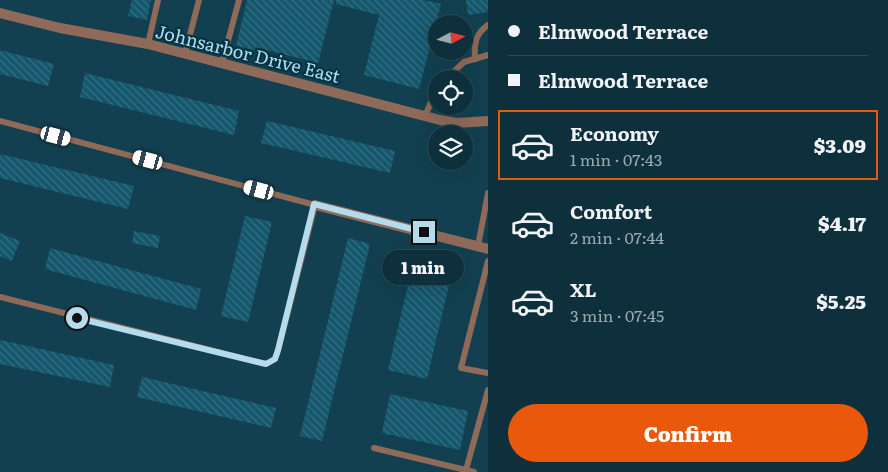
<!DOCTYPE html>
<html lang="en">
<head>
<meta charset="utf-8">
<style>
	:root { --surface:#0e303c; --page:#1c3c47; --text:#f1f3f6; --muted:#9ba9af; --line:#2e4b56; --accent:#ea580c }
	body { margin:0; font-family:Literata,serif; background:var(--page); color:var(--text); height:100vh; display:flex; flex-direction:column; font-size:19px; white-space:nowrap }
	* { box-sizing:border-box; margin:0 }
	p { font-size:16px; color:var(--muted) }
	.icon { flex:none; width:28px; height:28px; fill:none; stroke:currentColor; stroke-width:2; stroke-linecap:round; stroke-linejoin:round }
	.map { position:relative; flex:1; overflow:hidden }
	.panel { display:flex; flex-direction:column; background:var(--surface); width:400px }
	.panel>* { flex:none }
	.guide { display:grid; align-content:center; height:110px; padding:0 20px; background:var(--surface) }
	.needle { width:32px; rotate:83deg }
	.tools { position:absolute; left:428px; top:15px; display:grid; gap:10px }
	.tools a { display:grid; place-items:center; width:45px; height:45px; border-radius:50%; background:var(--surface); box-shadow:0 5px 20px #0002,0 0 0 1px var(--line); font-size:25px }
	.end { position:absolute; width:22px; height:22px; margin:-11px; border:6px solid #b5dcec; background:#111; box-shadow:0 0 0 2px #111 }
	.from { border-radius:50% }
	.bubble { position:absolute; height:35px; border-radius:18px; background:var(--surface); box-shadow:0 5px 20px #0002,0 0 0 1px var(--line); font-size:16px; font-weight:800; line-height:35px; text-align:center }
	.car { position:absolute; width:15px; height:30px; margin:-15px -8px; border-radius:6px; box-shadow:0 0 4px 1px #0007; background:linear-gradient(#fff 24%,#345 0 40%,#fff 0 76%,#345 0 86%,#fff 0) }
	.guide b { display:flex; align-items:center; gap:18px; height:48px; font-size:19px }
	.guide b+b { border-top:1px solid var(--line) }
	.guide i { width:12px; height:12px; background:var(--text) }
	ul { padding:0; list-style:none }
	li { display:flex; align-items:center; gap:15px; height:70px; margin:0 10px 8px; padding:0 10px; border:2px solid transparent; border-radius:0px }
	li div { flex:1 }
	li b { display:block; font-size:19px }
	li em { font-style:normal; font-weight:800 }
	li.selected { border-color:var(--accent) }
	li>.icon { width:45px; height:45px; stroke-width:1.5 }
	.primary-button { display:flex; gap:10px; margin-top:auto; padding:10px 20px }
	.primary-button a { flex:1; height:58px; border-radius:30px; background:var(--accent); color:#fff; font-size:20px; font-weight:800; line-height:58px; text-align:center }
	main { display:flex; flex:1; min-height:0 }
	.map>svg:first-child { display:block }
</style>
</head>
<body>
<main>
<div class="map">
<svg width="488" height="472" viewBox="0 0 488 472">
	<defs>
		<pattern id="building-back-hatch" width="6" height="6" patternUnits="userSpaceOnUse" patternTransform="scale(1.25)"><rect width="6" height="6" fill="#14576d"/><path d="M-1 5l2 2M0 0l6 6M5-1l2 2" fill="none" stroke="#346f82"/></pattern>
	</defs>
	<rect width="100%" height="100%" fill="#124050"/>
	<g fill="url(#building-back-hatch)">
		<path d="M 132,0 L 151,0 L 147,20 L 128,16 Z"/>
		<path d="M 247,0 L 334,0 L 318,63 L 255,47 L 254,50 L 236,46 Z"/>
		<path d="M 336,0 L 424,0 L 441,4 L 419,89 L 364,75 L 379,15 L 336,4 Z"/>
		<path d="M 466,0 L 488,0 L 488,12 L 468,15 Z"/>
		<path d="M 0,50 L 54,64 L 48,86 L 0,74 Z"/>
		<path d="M 85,73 L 239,111 L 234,135 L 80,97 Z"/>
		<path d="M 267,121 L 395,151 L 390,173 L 261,143 Z"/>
		<path d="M 0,154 L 134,186 L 128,209 L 0,178 Z"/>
		<path d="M 245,216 L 272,222 L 248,322 L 221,316 Z"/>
		<path d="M 134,231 L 160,236 L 158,248 L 132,243 Z"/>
		<path d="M 0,233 L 20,241 L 12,261 L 0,256 Z"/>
		<path d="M 348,238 L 370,244 L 322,441 L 300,436 Z"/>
		<path d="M 50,248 L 201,289 L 196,310 L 45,269 Z"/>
		<path d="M 411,272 L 450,281 L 427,379 L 388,370 Z"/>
		<path d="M 0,340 L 114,365 L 110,387 L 0,364 Z"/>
		<path d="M 142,377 L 276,408 L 271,428 L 137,397 Z"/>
		<path d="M 390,394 L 468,411 L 460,450 L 382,433 Z"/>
	</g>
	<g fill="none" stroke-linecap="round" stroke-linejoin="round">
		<g stroke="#906a59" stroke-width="6">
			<path d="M 148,44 L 158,0"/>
			<path d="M 185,54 L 199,0"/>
			<path d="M 475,59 C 474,44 475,34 488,25"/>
			<path d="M 222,63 L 239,0"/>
			<path d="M 446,79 L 464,62 L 488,55"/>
			<path d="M 425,116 L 436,91"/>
			<path d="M 0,121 L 315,205 L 278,351 L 275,359 L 266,364 L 0,297"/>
			<path d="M 478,246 L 488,193"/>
			<path d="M 488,261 L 461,368 L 488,373"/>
			<path d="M 374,448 L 474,472"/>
			<path d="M 466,470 L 488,390"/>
		</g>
		<g stroke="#906a59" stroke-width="10">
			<path d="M 0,13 L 60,28 L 148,44 L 440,120 L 457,123 L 488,121"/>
			<path d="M 315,205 L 488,249"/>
		</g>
	</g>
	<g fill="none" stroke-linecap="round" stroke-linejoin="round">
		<path stroke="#b5dcec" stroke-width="6" d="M 77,318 L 266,364 L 275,359 L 278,350 L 314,204 L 424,232"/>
	</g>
	<g text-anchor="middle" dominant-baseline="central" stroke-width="4.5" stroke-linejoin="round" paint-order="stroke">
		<g font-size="18" fill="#b5dcec" stroke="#043545">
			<text transform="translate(248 53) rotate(14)">Johnsarbor Drive East</text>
		</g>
	</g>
</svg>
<div class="tools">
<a><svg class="needle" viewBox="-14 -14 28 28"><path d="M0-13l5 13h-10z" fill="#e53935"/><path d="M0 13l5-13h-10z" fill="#9ba9af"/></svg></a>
<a><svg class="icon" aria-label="locate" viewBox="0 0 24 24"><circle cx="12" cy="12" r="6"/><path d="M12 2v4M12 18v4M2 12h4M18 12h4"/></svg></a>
<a><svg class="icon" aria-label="layers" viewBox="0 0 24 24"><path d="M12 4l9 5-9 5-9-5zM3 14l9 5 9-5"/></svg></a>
</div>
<i class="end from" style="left:77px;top:318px"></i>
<i class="end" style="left:424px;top:232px"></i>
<div class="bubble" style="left:382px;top:250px;width:82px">1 min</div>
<i class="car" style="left:56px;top:136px;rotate:105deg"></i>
<i class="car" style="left:148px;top:160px;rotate:285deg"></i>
<i class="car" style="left:259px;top:190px;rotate:285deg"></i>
</div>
<section class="panel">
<div class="guide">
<b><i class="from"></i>Elmwood Terrace</b>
<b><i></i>Elmwood Terrace</b>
</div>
<ul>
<li class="selected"><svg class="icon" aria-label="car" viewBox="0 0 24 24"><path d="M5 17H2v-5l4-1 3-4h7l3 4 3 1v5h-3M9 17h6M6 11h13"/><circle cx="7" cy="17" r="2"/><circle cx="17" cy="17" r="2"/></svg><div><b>Economy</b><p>1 min · 07:43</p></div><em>$3.09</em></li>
<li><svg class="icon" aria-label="car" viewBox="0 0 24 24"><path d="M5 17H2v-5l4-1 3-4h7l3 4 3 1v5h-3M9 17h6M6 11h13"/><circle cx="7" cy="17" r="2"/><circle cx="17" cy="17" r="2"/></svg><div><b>Comfort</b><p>2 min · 07:44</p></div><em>$4.17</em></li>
<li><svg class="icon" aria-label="car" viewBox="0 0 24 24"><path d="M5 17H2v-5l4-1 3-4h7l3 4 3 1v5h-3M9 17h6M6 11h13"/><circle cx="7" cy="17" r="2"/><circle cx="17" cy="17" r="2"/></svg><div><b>XL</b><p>3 min · 07:45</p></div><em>$5.25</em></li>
</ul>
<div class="primary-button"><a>Confirm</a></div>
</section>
</main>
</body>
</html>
